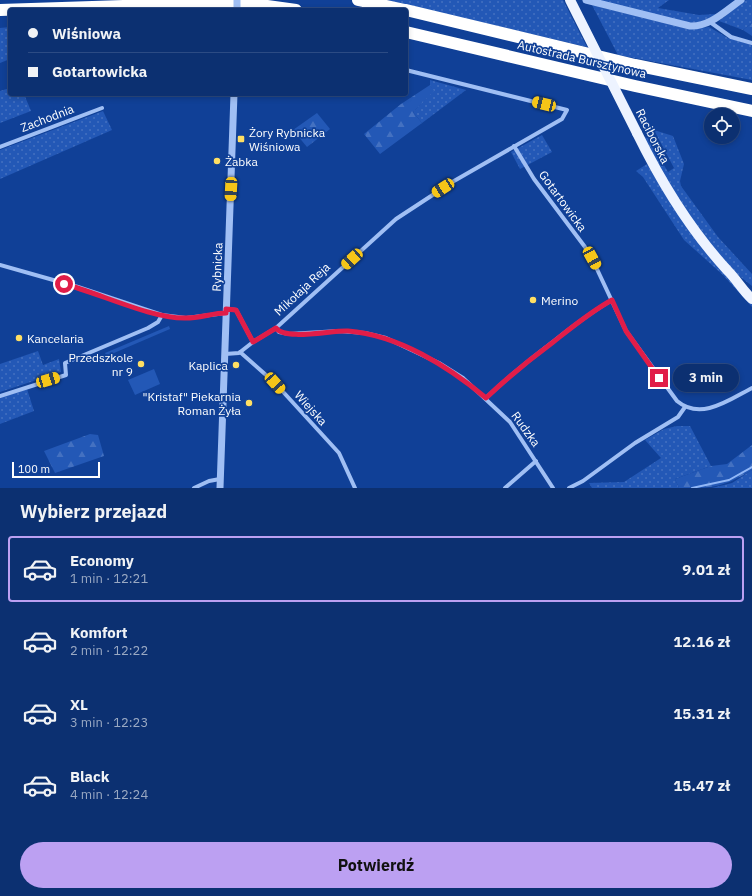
<!DOCTYPE html>
<html lang="pl">
<head>
<meta charset="utf-8">
<style>
	:root { --surface:#0c3071; --page:#153876; --text:#f1f3f6; --muted:#9aa9c3; --line:#2c4b84; --accent:#bca0f2 }
	body { margin:0; font-family:"IBM Plex Sans",sans-serif; background:var(--page); color:var(--text); height:100vh; display:flex; flex-direction:column; font-size:15px; white-space:nowrap }
	* { box-sizing:border-box; margin:0 }
	p { font-size:13px; color:var(--muted) }
	.icon { flex:none; width:22px; height:22px; fill:none; stroke:currentColor; stroke-width:2; stroke-linecap:round; stroke-linejoin:round }
	.map { position:relative; height:488px; overflow:hidden }
	.panel { display:flex; flex-direction:column; background:var(--surface); flex:1 }
	.panel>* { flex:none }
	.guide { position:absolute; left:8px; top:8px; width:400px; height:88px; border-radius:4px; box-shadow:0 2px 6px #0003,0 0 0 1px var(--line); display:grid; align-content:center; height:88px; padding:0 20px; background:var(--surface) }
	.tools { position:absolute; left:704px; top:108px; display:grid; gap:8px }
	.tools a { display:grid; place-items:center; width:36px; height:36px; border-radius:50%; background:var(--surface); box-shadow:0 2px 6px #0003,0 0 0 1px var(--line); font-size:20px }
	.scale { position:absolute; left:12px; bottom:10px; width:88px; box-sizing:border-box; padding-left:4px; border:2px solid #fff; border-top:0; font-size:11px; line-height:14px; white-space:nowrap; color:#fff; -webkit-text-stroke:3px #104097; paint-order:stroke }
	.end { position:absolute; width:18px; height:18px; margin:-9px; border:5px solid #e11d48; background:#fff; box-shadow:0 0 0 2px #fff }
	.from { border-radius:50% }
	.bubble { position:absolute; height:28px; border-radius:14px; background:var(--surface); box-shadow:0 2px 6px #0003,0 0 0 1px var(--line); font-size:13px; font-weight:700; line-height:28px; text-align:center }
	.car { position:absolute; width:12px; height:24px; margin:-12px -6px; border-radius:5px; box-shadow:0 0 3px 1px #0007; background:linear-gradient(#f5c518 24%,#345 0 40%,#f5c518 0 76%,#345 0 86%,#f5c518 0) }
	.guide b { display:flex; align-items:center; gap:14px; height:38px; font-size:15px }
	.guide b+b { border-top:1px solid var(--line) }
	.guide i { width:10px; height:10px; background:var(--text) }
	ul { padding:0; list-style:none }
	li { display:flex; align-items:center; gap:12px; height:66px; margin:0 8px 6px; padding:0 12px; border:2px solid transparent; border-radius:4px }
	li div { flex:1 }
	li b { display:block; font-size:15px }
	li em { font-style:normal; font-weight:700 }
	li.on { border-color:var(--accent) }
	li>.icon { width:36px; height:36px; stroke-width:1.5 }
	h2 { padding:0 20px; font-size:18px; line-height:48px }
	.primary-button { display:flex; gap:8px; margin-top:auto; padding:8px 20px }
	.primary-button a { flex:1; height:46px; border-radius:24px; background:var(--accent); color:#111; font-size:16px; font-weight:700; line-height:46px; text-align:center }
	.map>svg:first-child { display:block }
</style>
</head>
<body>
<div class="map">
<svg width="752" height="488" viewBox="0 0 752 488">
	<defs>
		<pattern id="grass-dots" width="8" height="8" patternUnits="userSpaceOnUse"><rect width="8" height="8" fill="#2358b6"/><path d="M2 2h.1M6 6h.1" fill="none" stroke="#4471c1" stroke-width="1.8" stroke-linecap="round"/></pattern>
		<pattern id="forest-firs" width="22" height="20" patternUnits="userSpaceOnUse"><rect width="22" height="20" fill="#2358b6"/><path d="M5 1l3.5 6h-7zM16 11l3.5 6h-7z" fill="#4471c1"/></pattern>
	</defs>
	<rect width="100%" height="100%" fill="#104097"/>
	<g fill="url(#grass-dots)">
		<path d="M 387,0 L 563,0 L 587,47 Z"/>
		<path d="M 590,0 L 669,0 L 658,8 L 699,15 L 716,14 L 706,21 L 692,23 Z"/>
		<path d="M 746,0 L 752,0 L 752,23 L 743,30 L 719,21 Z"/>
		<path d="M 592,5 L 689,29 L 709,27 L 728,38 L 752,45 L 752,80 L 618,55 Z"/>
		<path d="M 10,27 L 10,59 L 0,63 L 0,28 Z"/>
		<path d="M 430,80 L 466,90 L 422,123 L 413,112 L 433,91 L 430,85 Z"/>
		<path d="M 10,88 L 10,94 L 24,94 L 31,111 L 0,123 L 0,91 Z"/>
		<path d="M 103,111 L 112,130 L 0,179 L 0,150 Z"/>
		<path d="M 654,130 L 673,136 L 684,164 L 680,181 L 681,186 L 718,237 L 752,274 L 752,286 C 739,276 726,265 716,253 C 687,217 663,176 641,136 L 648,138 L 668,172 L 674,168 Z"/>
		<path d="M 542,135 L 552,152 L 520,169 L 511,152 Z"/>
		<path d="M 647,164 L 668,199 L 752,301 L 752,307 L 723,275 L 684,240 L 643,177 L 636,171 Z"/>
		<path d="M 38,351 L 43,365 L 59,359 L 61,372 L 0,392 L 0,364 Z"/>
		<path d="M 27,389 L 34,411 L 0,424 L 0,398 Z"/>
		<path d="M 677,426 L 690,426 L 711,466 L 675,479 L 679,488 L 592,488 L 589,483 L 624,482 L 661,458 L 645,440 L 664,429 Z"/>
		<path d="M 752,470 L 752,488 L 712,488 L 732,483 Z"/>
	</g>
	<g fill="url(#forest-firs)">
		<path d="M 752,23 L 752,36 L 743,30 Z"/>
		<path d="M 430,85 L 434,91 L 413,112 L 422,123 L 380,154 L 364,134 L 401,104 Z"/>
		<path d="M 317,113 L 330,129 L 307,147 L 293,130 Z"/>
		<path d="M 90,434 L 98,435 L 104,456 L 55,473 L 44,451 Z"/>
		<path d="M 752,445 L 752,470 C 722,488 713,488 679,488 L 675,479 L 711,466 L 727,464 Z"/>
	</g>
	<g fill="#2358b6">
		<path d="M 169,326 L 170,329 L 107,356 L 105,353 Z"/>
		<path d="M 154,369 L 160,384 L 135,395 L 128,380 Z"/>
	</g>
	<g fill="none" stroke-linecap="round" stroke-linejoin="round">
		<path stroke="#92b8f7" stroke-width="2" d="M 692,488 L 729,480 L 752,467"/>
		<g stroke="#a0bff4" stroke-width="4">
			<path d="M 710,22 L 731,37 L 752,43"/>
			<path d="M 514,146 L 534,179 L 585,247 L 596,267 L 626,331 L 677,401 C 701,421 729,400 752,388"/>
			<path d="M 0,147 L 102,108"/>
			<path d="M 0,265 L 78,287 L 162,315 L 186,318 L 226,313"/>
			<path d="M 226,309 L 236,310 L 253,342"/>
			<path d="M 276,328 L 279,332 L 289,334 L 339,331 L 365,333 L 386,338 L 439,363 L 463,378 L 510,422 L 553,488"/>
			<path d="M 240,352 L 275,383 L 339,453 L 355,488"/>
			<path d="M 225,354 L 239,353 L 253,342 L 276,328 L 396,219 L 454,181 L 562,119 L 567,110 L 406,70"/>
			<path d="M 0,396 L 66,375 L 65,363 L 148,328 L 158,322 L 162,315"/>
			<path d="M 486,398 C 507,377 531,359 554,341 C 573,326 591,312 612,300"/>
			<path d="M 194,488 L 209,481 L 220,479"/>
			<path d="M 505,488 L 536,461"/>
			<path d="M 569,488 L 583,481 L 635,443 L 678,417 L 685,407"/>
		</g>
		<g stroke="#a0bff4" stroke-width="7">
			<path d="M 586,0 L 690,26 C 710,27 725,11 741,0"/>
			<path d="M 220,488 L 234,94"/>
		</g>
		<path stroke="#edf3ff" stroke-width="10" d="M 637,133 C 662,184 690,230 728,271 C 737,280 743,291 752,299"/>
		<g stroke="#fff" stroke-width="12">
			<path d="M 358,0 L 405,10"/>
			<path d="M 239,2 L 296,10"/>
			<path d="M 0,10 L 247,2"/>
			<path d="M 406,10 L 635,65 L 752,89"/>
			<path d="M 406,32 L 635,86 L 752,111"/>
		</g>
		<path stroke="#a0bff4" stroke-width="7" d="M 237,10 L 237,0"/>
		<path stroke="#edf3ff" stroke-width="10" d="M 570,0 L 637,133"/>
	</g>
	<g fill="none" stroke-linecap="round" stroke-linejoin="round">
		<path stroke="#e11d48" stroke-width="5" d="M 64,284 C 99,293 152,319 186,318 C 200,318 213,313 226,313 L 226,309 L 236,310 L 253,342 L 276,328 C 285,341 332,330 348,331 C 398,335 448,366 486,398 C 507,378 529,360 552,343 C 571,328 590,312 612,300 L 626,331 L 659,378"/>
	</g>
	<g fill="#ffdf63" stroke="#104097" stroke-width="1.5">
		<rect x="237" y="135" width="8" height="8" rx="2"/>
		<circle cx="217" cy="161" r="4"/>
		<circle cx="533" cy="300" r="4"/>
		<circle cx="19" cy="338" r="4"/>
		<circle cx="141" cy="364" r="4"/>
		<circle cx="236" cy="365" r="4"/>
		<circle cx="249" cy="403" r="4"/>
	</g>
	<g text-anchor="middle" dominant-baseline="central" stroke-width="3.5" stroke-linejoin="round" paint-order="stroke">
		<g font-size="12" fill="#fff" stroke="#104097">
			<text transform="translate(582 59) rotate(13)">Autostrada Bursztynowa</text>
			<text transform="translate(47 118) rotate(-21)">Zachodnia</text>
			<text transform="translate(653 136) rotate(63)">Raciborska</text>
			<text transform="translate(563 201) rotate(54)">Gotartowicka</text>
			<text transform="translate(217 267) rotate(-88)">Rybnicka</text>
			<text transform="translate(302 289) rotate(-43)">Mikołaja Reja</text>
			<text transform="translate(311 408) rotate(48)">Wiejska</text>
			<text transform="translate(526 429) rotate(54)">Rudzka</text>
		</g>
		<g font-size="12" fill="#fff" stroke="#104097" text-anchor="start">
			<text x="249" y="132">Żory Rybnicka<tspan x="249" dy="14">Wiśniowa</tspan></text>
			<text x="225" y="161">Żabka</text>
			<text x="541" y="300">Merino</text>
			<text x="27" y="338">Kancelaria</text>
			<text x="133" y="357" text-anchor="end">Przedszkole<tspan x="133" dy="14">nr 9</tspan></text>
			<text x="228" y="365" text-anchor="end">Kaplica</text>
			<text x="241" y="396" text-anchor="end">"Kristaf" Piekarnia<tspan x="241" dy="14">Roman Żyła</tspan></text>
		</g>
	</g>
</svg>
<div class="tools">
<a><svg class="icon" aria-label="locate" viewBox="0 0 24 24"><circle cx="12" cy="12" r="6"/><path d="M12 2v4M12 18v4M2 12h4M18 12h4"/></svg></a>
</div>
<div class="scale">100 m</div>
<i class="end from" style="left:64px;top:284px"></i>
<i class="end" style="left:659px;top:378px"></i>
<div class="bubble" style="left:673px;top:364px;width:66px">3 min</div>
<i class="car" style="left:544px;top:104px;rotate:284deg"></i>
<i class="car" style="left:443px;top:188px;rotate:237deg"></i>
<i class="car" style="left:231px;top:189px;rotate:183deg"></i>
<i class="car" style="left:592px;top:258px;rotate:151deg"></i>
<i class="car" style="left:352px;top:259px;rotate:228deg"></i>
<i class="car" style="left:48px;top:380px;rotate:74deg"></i>
<i class="car" style="left:275px;top:383px;rotate:138deg"></i>
<div class="guide">
<b><i class="from"></i>Wiśniowa</b>
<b><i></i>Gotartowicka</b>
</div>
</div>
<section class="panel">
<h2>Wybierz przejazd</h2>
<ul>
<li class="on"><svg class="icon" aria-label="car" viewBox="0 0 24 24"><path d="M5 17H2v-5l4-1 3-4h7l3 4 3 1v5h-3M9 17h6M6 11h13"/><circle cx="7" cy="17" r="2"/><circle cx="17" cy="17" r="2"/></svg><div><b>Economy</b><p>1 min · 12:21</p></div><em>9.01 zł</em></li>
<li><svg class="icon" aria-label="car" viewBox="0 0 24 24"><path d="M5 17H2v-5l4-1 3-4h7l3 4 3 1v5h-3M9 17h6M6 11h13"/><circle cx="7" cy="17" r="2"/><circle cx="17" cy="17" r="2"/></svg><div><b>Komfort</b><p>2 min · 12:22</p></div><em>12.16 zł</em></li>
<li><svg class="icon" aria-label="car" viewBox="0 0 24 24"><path d="M5 17H2v-5l4-1 3-4h7l3 4 3 1v5h-3M9 17h6M6 11h13"/><circle cx="7" cy="17" r="2"/><circle cx="17" cy="17" r="2"/></svg><div><b>XL</b><p>3 min · 12:23</p></div><em>15.31 zł</em></li>
<li><svg class="icon" aria-label="car" viewBox="0 0 24 24"><path d="M5 17H2v-5l4-1 3-4h7l3 4 3 1v5h-3M9 17h6M6 11h13"/><circle cx="7" cy="17" r="2"/><circle cx="17" cy="17" r="2"/></svg><div><b>Black</b><p>4 min · 12:24</p></div><em>15.47 zł</em></li>
</ul>
<div class="primary-button"><a>Potwierdź</a></div>
</section>
</body>
</html>
